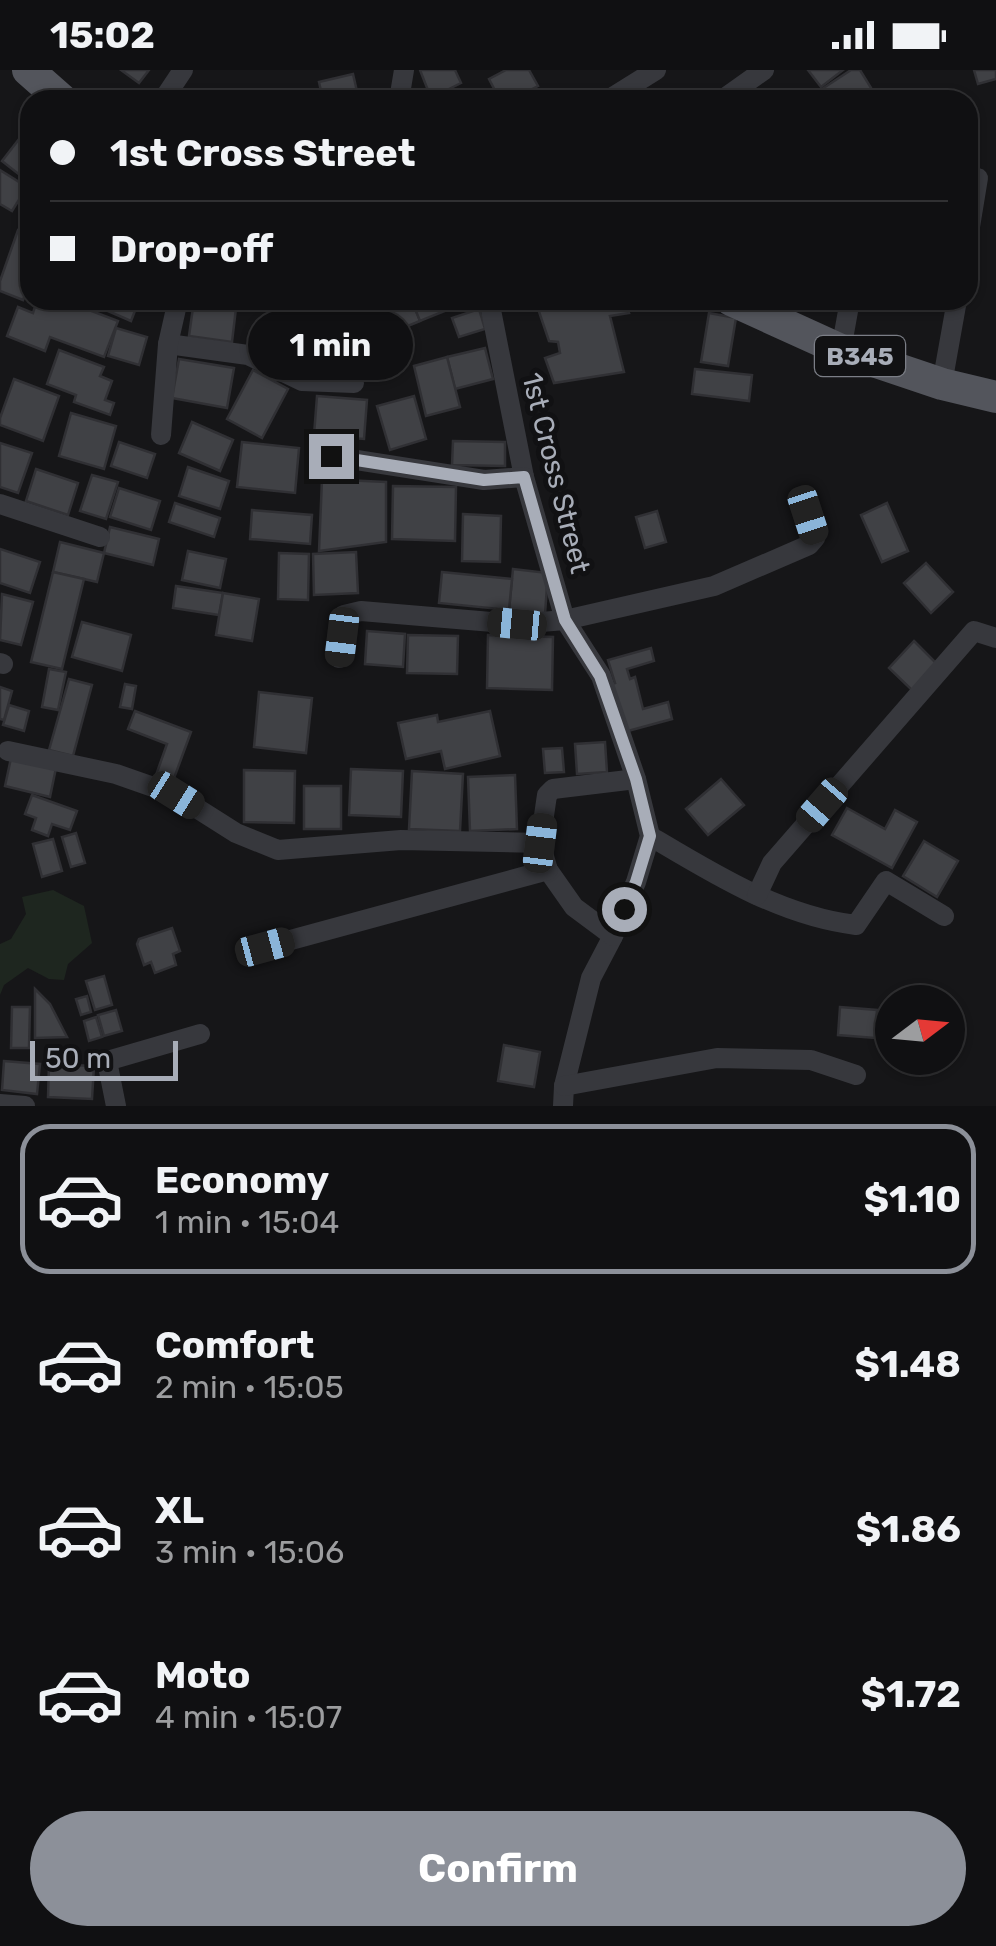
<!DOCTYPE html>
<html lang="en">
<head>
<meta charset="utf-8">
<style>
	:root { --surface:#101012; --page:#19191b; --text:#f1f3f6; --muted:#9c9d9f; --line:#303032; --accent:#8c9099 }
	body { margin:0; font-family:Rubik,sans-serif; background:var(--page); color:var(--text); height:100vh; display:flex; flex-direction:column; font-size:38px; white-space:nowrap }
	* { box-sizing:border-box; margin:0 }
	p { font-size:32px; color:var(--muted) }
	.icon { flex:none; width:55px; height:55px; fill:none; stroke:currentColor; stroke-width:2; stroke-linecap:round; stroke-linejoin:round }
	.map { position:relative; height:1036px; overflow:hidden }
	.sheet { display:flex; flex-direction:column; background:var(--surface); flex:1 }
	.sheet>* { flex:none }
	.hud { position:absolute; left:20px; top:20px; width:958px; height:220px; border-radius:30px; box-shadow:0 2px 8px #0004,0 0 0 2px var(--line); display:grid; align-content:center; height:220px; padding:0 30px; background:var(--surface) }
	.needle { width:65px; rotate:74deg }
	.fabs { position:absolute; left:875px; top:915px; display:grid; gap:20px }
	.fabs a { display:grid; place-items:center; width:90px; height:90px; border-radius:50%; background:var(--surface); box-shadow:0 2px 8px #0004,0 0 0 2px var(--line); font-size:50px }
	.scale { position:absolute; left:30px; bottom:25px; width:148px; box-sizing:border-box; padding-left:10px; border:5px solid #a8adb8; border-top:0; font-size:28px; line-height:35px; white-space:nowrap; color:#a8adb8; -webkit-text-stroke:8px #111113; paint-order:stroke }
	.end { position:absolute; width:45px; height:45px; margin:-22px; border:12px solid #a8adb8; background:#111; box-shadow:0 0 0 5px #111 }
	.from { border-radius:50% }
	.bubble { position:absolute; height:70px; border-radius:35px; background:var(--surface); box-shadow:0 2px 8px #0004,0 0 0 2px var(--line); font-size:32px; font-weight:700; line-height:70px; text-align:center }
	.car { position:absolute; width:30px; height:60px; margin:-30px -15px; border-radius:12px; box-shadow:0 0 8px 2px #0007; background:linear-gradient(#222 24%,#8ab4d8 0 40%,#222 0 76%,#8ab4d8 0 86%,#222 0) }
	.hud b { display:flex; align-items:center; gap:35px; height:95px; font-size:38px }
	.hud b+b { border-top:2px solid var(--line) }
	.hud i { width:25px; height:25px; background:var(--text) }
	ul { padding:18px 0 0; list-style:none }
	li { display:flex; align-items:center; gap:30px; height:150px; margin:0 20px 15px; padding:0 10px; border:5px solid transparent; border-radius:30px }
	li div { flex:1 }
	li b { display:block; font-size:38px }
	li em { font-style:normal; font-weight:700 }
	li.on { border-color:var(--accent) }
	li>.icon { width:90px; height:90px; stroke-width:1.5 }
	.primary-button { display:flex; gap:20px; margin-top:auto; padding:20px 30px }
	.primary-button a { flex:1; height:115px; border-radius:60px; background:var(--accent); color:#fff; font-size:40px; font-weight:700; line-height:115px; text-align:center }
	.status { display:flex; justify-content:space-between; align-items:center; height:70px; padding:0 50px; background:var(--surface); direction:ltr }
	.status svg { height:28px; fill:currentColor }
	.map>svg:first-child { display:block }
</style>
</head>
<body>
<div class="status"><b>15:02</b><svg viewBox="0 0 49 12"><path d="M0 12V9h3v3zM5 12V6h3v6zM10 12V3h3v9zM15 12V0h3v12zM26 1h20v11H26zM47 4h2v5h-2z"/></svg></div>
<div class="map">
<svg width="996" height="1036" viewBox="0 0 996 1036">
	<rect width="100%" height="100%" fill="#161618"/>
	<path fill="#1e261f" d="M 53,820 L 84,836 L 92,873 L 68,894 L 64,910 L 49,909 L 28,898 L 4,915 L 0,925 L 0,874 L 11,869 L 26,844 L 22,827 Z"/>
	<g fill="#404145" stroke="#303034" stroke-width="2.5">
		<path d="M 121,0 L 149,0 L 139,13 Z"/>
		<path d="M 420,0 L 455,0 L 461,13 L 431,28 Z"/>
		<path d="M 506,0 L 529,0 L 538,16 L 511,30 L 500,30 L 489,9 Z"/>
		<path d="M 808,0 L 843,0 L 821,17 Z"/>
		<path d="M 851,0 L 860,0 L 873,21 L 859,30 L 829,30 L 822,19 Z"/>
		<path d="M 974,0 L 996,0 L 996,9 L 978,14 Z"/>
		<path d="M 353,4 L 359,30 L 323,30 L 319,12 Z"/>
		<path d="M 30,55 L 30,113 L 2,91 Z"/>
		<path d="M 0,100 L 27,117 L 12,141 L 0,134 Z"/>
		<path d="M 18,160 L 30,164 L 30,211 L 23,230 L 0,221 L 0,211 Z"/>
		<path d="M 37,230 L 63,230 L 118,251 L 104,287 L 50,267 L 45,281 L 7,266 L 18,237 L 33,243 Z"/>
		<path d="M 67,230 L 100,230 L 95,241 Z"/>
		<path d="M 104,230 L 132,230 L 138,233 L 131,251 L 101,238 Z"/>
		<path d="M 194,230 L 237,230 L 232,272 L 189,266 Z"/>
		<path d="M 275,230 L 355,230 L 358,247 L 280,260 Z"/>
		<path d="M 376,230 L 412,230 L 420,251 L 381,267 L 368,234 Z"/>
		<path d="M 422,230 L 460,230 L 462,234 L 420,251 L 413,234 Z"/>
		<path d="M 535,230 L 624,230 L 629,243 L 610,246 L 624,302 L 554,313 L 545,288 L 560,283 L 558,272 L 549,271 Z"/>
		<path d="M 479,239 L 485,259 L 459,267 L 452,248 Z"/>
		<path d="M 709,243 L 736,248 L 728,296 L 701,292 Z"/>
		<path d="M 116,258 L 147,267 L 139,295 L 108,286 Z"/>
		<path d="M 485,278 L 493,309 L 455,319 L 447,287 Z"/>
		<path d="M 59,280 L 104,297 L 100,306 L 112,311 L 105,330 L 114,333 L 110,345 L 74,332 L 76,325 L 47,314 Z"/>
		<path d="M 447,287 L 460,337 L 426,346 L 414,296 Z"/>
		<path d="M 179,289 L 234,298 L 227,338 L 172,328 Z"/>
		<path d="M 695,299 L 752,305 L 749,331 L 692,324 Z"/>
		<path d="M 253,300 L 288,319 L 262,368 L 227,349 Z"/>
		<path d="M 14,309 L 59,326 L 43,371 L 0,355 L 0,348 Z"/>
		<path d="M 317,326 L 367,330 L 364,369 L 314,365 Z"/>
		<path d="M 414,326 L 426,369 L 390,380 L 377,336 Z"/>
		<path d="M 71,343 L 116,356 L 104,399 L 59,386 Z"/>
		<path d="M 192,352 L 233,370 L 220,401 L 179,383 Z"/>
		<path d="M 453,371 L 505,372 L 505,396 L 452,395 Z"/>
		<path d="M 119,372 L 155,384 L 147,408 L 111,396 Z"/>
		<path d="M 242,372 L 299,378 L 295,423 L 237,417 Z"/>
		<path d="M 0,373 L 32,383 L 18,423 L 0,417 Z"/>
		<path d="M 188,397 L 229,411 L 220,439 L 179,426 Z"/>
		<path d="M 36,399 L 78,413 L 68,445 L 26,431 Z"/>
		<path d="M 92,405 L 118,412 L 106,449 L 80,441 Z"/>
		<path d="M 322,409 L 386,412 L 386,472 L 319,481 Z"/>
		<path d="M 393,416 L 456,417 L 455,471 L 392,469 Z"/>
		<path d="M 119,418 L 160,431 L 151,460 L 110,447 Z"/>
		<path d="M 175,433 L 220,448 L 214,467 L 169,452 Z"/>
		<path d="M 887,433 L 908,481 L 882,492 L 861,445 Z"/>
		<path d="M 252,440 L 312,445 L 310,474 L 250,469 Z"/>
		<path d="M 657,441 L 666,472 L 645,478 L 636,447 Z"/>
		<path d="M 463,444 L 501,446 L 500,492 L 462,491 Z"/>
		<path d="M 110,457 L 159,469 L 153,495 L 104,483 Z"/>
		<path d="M 60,472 L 104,483 L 97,512 L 53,502 Z"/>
		<path d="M 0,479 L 40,492 L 30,523 L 0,513 Z"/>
		<path d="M 188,481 L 226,489 L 220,518 L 182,510 Z"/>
		<path d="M 356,482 L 358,523 L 314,525 L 313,484 Z"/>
		<path d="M 279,483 L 309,484 L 308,530 L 278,529 Z"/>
		<path d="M 926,493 L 953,522 L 931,543 L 904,513 Z"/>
		<path d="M 513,499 L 548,503 L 545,544 L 509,540 Z"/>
		<path d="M 53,502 L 84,509 L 62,599 L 31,592 Z"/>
		<path d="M 442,502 L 512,509 L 509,540 L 439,533 Z"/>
		<path d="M 176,516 L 223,523 L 219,545 L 173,538 Z"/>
		<path d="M 223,523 L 259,529 L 252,571 L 216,565 Z"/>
		<path d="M 2,524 L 33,532 L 21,575 L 0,570 Z"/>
		<path d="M 82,552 L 131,565 L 122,601 L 72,587 Z"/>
		<path d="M 367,561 L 405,564 L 403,597 L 365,594 Z"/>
		<path d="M 408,565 L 458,566 L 457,604 L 407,603 Z"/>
		<path d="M 488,565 L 553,567 L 552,620 L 487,618 Z"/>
		<path d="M 914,571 L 939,596 L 914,622 L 889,598 Z"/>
		<path d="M 651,578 L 654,591 L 627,599 L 630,609 L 635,607 L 643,639 L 668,632 L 672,649 L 628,661 L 606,615 L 615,613 L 608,590 Z"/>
		<path d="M 49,599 L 66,602 L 58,640 L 42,637 Z"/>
		<path d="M 69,609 L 92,615 L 73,686 L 49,680 Z"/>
		<path d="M 125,614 L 136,616 L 132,639 L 120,637 Z"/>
		<path d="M 0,617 L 12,621 L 4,650 L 0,649 Z"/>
		<path d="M 259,622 L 312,628 L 306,683 L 254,677 Z"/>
		<path d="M 9,635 L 29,641 L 24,661 L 3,655 Z"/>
		<path d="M 135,641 L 191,662 L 173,711 L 156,705 L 167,674 L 128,659 Z"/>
		<path d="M 490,641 L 500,686 L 445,699 L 441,681 L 406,689 L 398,653 L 437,645 L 438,652 Z"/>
		<path d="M 605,672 L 607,702 L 577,704 L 575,674 Z"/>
		<path d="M 562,678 L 564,702 L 545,703 L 543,679 Z"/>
		<path d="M 11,688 L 56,698 L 50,727 L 5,716 Z"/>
		<path d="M 351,699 L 403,701 L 401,747 L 349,745 Z"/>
		<path d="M 244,700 L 295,701 L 294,753 L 244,752 Z"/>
		<path d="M 412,701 L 463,704 L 460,761 L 409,759 Z"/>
		<path d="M 515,705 L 517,759 L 470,761 L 468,707 Z"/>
		<path d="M 721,709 L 744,735 L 708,765 L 686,739 Z"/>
		<rect x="304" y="716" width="37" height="43"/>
		<path d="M 32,725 L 77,741 L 70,760 L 52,754 L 48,766 L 32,760 L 36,748 L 25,744 Z"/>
		<path d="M 847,738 L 885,759 L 895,740 L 917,752 L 892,798 L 832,765 Z"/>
		<path d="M 76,763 L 85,793 L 71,797 L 62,767 Z"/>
		<path d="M 53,769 L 62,801 L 42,807 L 33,774 Z"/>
		<path d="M 924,771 L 958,791 L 937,827 L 903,806 Z"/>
		<path d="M 172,858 L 180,881 L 173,884 L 176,895 L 155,903 L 151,892 L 144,895 L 137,874 L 139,869 Z"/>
		<path d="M 104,906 L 112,935 L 95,940 L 86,911 Z"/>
		<path d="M 35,919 L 50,934 L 67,967 L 35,968 Z"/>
		<path d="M 87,926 L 91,942 L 81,945 L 76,929 Z"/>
		<path d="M 12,937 L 30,937 L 29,978 L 11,978 Z"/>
		<path d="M 840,937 L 877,940 L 875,968 L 838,965 Z"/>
		<path d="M 116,940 L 122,961 L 104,966 L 98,945 Z"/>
		<path d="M 96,947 L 102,967 L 89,971 L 84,951 Z"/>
		<path d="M 504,975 L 540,982 L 534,1017 L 498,1011 Z"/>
		<path d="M 4,991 L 40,994 L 37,1024 L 2,1020 Z"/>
		<path d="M 49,994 L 94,996 L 92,1029 L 48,1027 Z"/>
	</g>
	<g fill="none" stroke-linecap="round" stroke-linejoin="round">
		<g stroke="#37383d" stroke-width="20">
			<path d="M 163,30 L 183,0"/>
			<path d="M 399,30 L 404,0"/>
			<path d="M 608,30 L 656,0"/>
			<path d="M 722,30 L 764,0"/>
			<path d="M 968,169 L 978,108"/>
			<path d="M 489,230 L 524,407 L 565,550 L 601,606 L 636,709 L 650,766 L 636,812 L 613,866 L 591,908 L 564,1016 L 563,1036"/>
			<path d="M 168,274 L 248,285 L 302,311 L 354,313"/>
			<path d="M 841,280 L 850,230"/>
			<path d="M 942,314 L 957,230"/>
			<path d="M 161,365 L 168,274 L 178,230"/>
			<path d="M 331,386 L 484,410 L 524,407"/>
			<path d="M 0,434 L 100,467"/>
			<path d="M 339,588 L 344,545 L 361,541 L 517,554 L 565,550 L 714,516 L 809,475 L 815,468 L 807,445"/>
			<path d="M 0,593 L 3,594"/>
			<path d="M 8,681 L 116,704 L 176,725 L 236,763 L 278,780 L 401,770 L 540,773"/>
			<path d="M 650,766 C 714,804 781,846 856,855 L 886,811 L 944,846"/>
			<path d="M 757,825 L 772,793 L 974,561 L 996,568"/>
			<path d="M 613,866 L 574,837 L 548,800 L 540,773 L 547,725 L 553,719 L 636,709"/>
			<path d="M 265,877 L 548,800"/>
			<path d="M 564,1016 L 717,988 L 811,990 L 856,1005"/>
			<path d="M 0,1034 L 25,1036"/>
			<path d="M 116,1036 L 107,991 L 200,964"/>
		</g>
		<g stroke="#53555c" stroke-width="32">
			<path d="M 28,0 L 62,30"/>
			<path d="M 731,230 L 841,280 L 942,314 L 996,327"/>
		</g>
	</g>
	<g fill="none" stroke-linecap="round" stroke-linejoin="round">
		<path stroke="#a8adb8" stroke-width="12" d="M 331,386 L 484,410 L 524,407 L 565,550 L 600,606 L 636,709 L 650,766 L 636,812 L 624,839"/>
	</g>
	<g text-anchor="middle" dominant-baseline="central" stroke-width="10" stroke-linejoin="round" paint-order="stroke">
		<rect fill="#111113" stroke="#7b7e86" stroke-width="2.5" x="815" y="266" width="90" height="40" rx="8"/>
		<g font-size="25" font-weight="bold" fill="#a8adb8">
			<text x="860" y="286">B345</text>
		</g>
		<g font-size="28" fill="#a8adb8" stroke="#111113">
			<text transform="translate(556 403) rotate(76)">1st Cross Street</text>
		</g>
	</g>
</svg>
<div class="fabs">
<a><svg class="needle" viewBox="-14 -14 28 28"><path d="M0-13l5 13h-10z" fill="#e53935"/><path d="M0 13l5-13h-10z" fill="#9c9d9f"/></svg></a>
</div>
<div class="scale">50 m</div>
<i class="end from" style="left:624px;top:839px"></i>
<i class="end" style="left:331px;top:386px"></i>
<div class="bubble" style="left:248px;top:240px;width:165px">1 min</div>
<i class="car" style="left:808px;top:445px;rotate:162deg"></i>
<i class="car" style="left:517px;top:554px;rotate:275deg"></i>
<i class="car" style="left:342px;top:567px;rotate:187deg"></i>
<i class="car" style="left:176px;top:725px;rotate:122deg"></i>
<i class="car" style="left:822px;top:735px;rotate:221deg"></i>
<i class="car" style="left:540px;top:773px;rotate:7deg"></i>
<i class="car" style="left:265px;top:877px;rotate:75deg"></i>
<div class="hud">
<b><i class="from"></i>1st Cross Street</b>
<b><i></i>Drop-off</b>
</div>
</div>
<section class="sheet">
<ul>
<li class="on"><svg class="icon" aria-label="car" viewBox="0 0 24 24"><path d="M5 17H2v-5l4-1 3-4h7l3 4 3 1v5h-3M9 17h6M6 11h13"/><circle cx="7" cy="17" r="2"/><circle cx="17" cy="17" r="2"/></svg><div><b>Economy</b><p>1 min · 15:04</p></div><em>$1.10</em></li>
<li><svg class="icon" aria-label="car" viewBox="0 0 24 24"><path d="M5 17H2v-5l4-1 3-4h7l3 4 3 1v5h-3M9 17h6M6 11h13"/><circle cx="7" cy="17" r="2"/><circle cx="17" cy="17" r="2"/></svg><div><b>Comfort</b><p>2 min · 15:05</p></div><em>$1.48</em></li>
<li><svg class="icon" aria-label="car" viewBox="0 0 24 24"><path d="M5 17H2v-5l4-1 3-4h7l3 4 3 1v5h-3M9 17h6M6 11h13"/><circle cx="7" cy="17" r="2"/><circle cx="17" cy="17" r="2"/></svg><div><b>XL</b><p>3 min · 15:06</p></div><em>$1.86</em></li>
<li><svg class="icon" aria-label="car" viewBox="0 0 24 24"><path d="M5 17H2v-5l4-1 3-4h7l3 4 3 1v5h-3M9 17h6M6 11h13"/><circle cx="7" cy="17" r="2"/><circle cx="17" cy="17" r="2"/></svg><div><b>Moto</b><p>4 min · 15:07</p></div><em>$1.72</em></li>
</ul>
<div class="primary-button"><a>Confirm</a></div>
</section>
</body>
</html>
